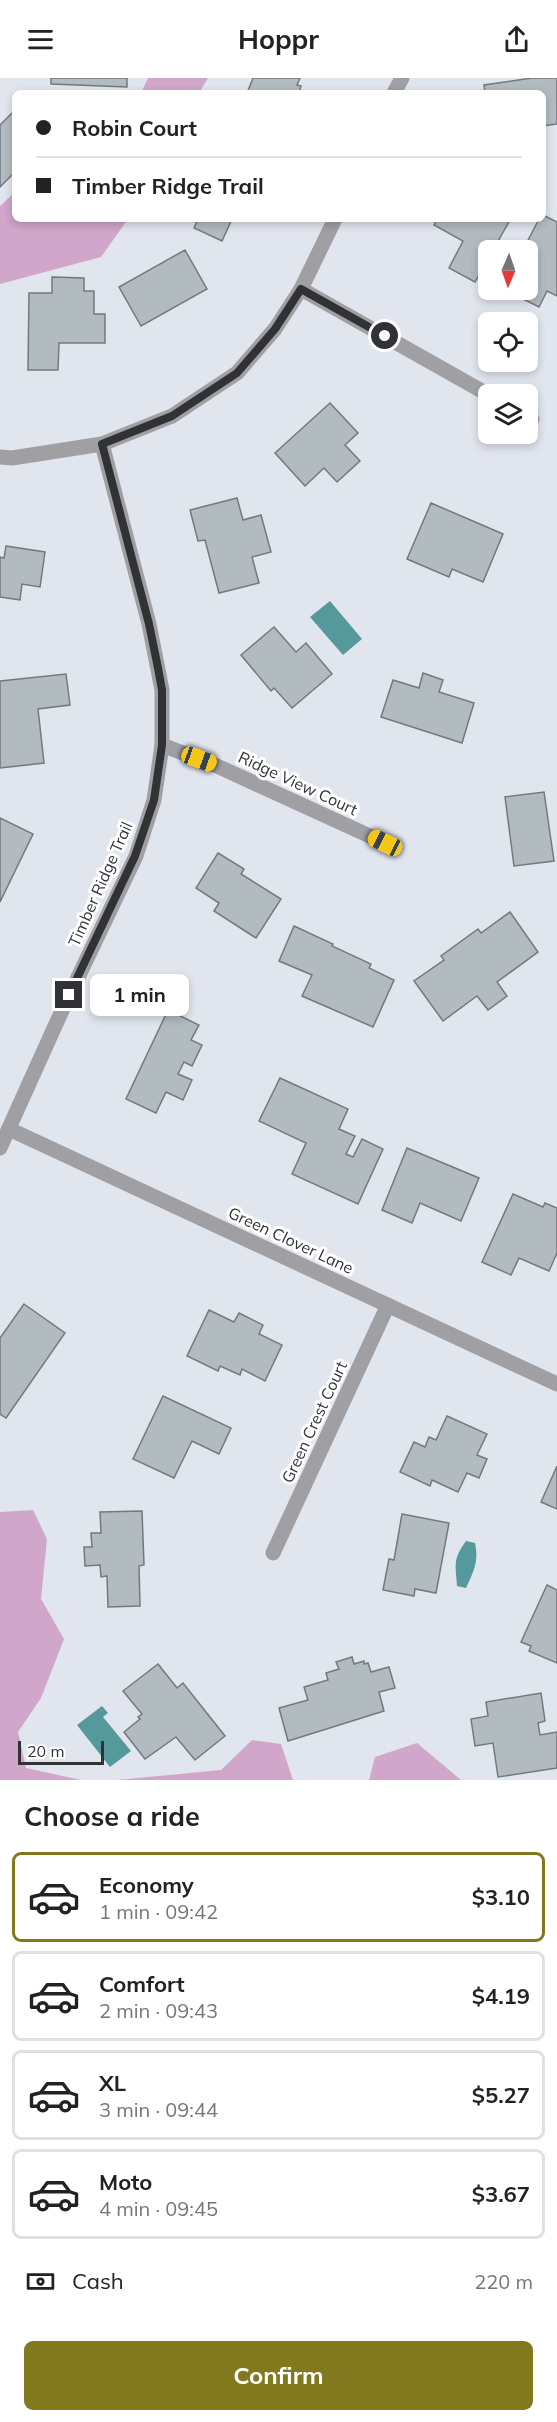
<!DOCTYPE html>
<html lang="en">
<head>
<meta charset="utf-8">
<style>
	:root { --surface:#fff; --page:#f6f6f6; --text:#222; --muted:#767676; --line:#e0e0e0; --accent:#82791e }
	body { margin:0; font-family:Mulish,sans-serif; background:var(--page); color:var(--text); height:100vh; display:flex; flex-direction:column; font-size:22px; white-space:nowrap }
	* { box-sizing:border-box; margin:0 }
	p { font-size:20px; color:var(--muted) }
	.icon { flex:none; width:33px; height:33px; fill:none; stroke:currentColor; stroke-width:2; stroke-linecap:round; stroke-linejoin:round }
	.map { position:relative; height:1702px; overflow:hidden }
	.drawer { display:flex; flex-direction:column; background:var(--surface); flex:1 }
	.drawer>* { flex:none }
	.hud { position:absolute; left:12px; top:12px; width:534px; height:132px; border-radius:9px; box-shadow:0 3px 9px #0003; display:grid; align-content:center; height:132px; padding:0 24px; background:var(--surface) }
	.needle { width:39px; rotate:182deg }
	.fabs { position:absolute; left:478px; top:162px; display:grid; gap:12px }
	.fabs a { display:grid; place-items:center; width:60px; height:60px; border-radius:9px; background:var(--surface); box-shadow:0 3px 9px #0003; font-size:30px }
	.scale { position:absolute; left:18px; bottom:15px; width:86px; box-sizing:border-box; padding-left:6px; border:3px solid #303235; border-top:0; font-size:16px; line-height:21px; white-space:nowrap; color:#303235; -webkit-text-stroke:4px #fff; paint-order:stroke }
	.end { position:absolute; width:27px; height:27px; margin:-14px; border:8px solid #303235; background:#fff; box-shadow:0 0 0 3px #fff }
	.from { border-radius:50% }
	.bubble { position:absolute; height:42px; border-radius:9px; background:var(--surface); box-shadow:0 3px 9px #0003; font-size:20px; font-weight:700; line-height:42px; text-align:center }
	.car { position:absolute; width:18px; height:36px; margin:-18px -9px; border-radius:8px; box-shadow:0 0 4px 2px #0007; background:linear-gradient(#f5c518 24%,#345 0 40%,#f5c518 0 76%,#345 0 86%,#f5c518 0) }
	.hud b { display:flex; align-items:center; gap:21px; height:57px; font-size:22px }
	.hud b+b { border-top:2px solid var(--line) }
	.hud i { width:15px; height:15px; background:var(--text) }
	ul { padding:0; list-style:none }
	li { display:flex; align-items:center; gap:18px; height:90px; margin:0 12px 9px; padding:0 12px; border:3px solid var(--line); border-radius:9px }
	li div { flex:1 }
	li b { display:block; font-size:22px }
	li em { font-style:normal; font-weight:700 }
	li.on { border-color:var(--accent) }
	li>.icon { width:54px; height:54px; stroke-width:1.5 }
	h2 { padding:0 24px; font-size:27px; line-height:72px }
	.pay { display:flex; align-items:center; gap:15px; height:66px; padding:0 24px; font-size:22px }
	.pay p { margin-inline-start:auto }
	.button { display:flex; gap:12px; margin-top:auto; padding:12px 24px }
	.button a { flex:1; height:69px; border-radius:9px; background:var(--accent); color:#fff; font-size:24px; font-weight:700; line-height:69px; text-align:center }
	header { display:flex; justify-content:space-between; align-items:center; height:78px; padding:0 24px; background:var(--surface); font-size:27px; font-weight:700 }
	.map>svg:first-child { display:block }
</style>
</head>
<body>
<header><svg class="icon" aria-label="menu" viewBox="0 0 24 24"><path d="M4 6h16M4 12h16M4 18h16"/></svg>Hoppr<svg class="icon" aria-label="share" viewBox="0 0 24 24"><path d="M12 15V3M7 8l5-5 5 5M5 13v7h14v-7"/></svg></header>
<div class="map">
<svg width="557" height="1702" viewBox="0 0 557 1702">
	<rect width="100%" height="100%" fill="#e1e5ee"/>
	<g fill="#d0a6ca">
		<path d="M 148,0 L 208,0 L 199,15 L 141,15 Z"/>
		<path d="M 15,114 L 15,141 L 128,141 L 101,179 L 0,206 L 0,128 Z"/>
		<path d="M 33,1432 L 47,1461 L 41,1521 L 64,1561 L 41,1620 L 18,1654 L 26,1690 L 81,1702 L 0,1702 L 0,1434 Z"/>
		<path d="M 252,1662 L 281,1666 L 293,1702 L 117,1702 L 221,1692 Z"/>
		<path d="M 417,1665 L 461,1702 L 369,1702 L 375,1679 Z"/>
	</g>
	<g fill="#56999d">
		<path d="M 330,523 L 362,561 L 343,577 L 310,539 Z"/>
		<path d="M 466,1463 L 475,1465 C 479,1483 474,1493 466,1510 L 457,1508 C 456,1487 452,1482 466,1463 Z"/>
		<path d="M 102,1628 L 108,1635 L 103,1639 L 131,1673 L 110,1689 L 77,1647 Z"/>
	</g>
	<g fill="#b2bbc0" stroke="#727a7f" stroke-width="1.5">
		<path d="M 51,0 L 127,0 L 127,9 L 51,6 Z"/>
		<path d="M 253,0 L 300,0 L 297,7 L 301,8 L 299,15 L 247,15 Z"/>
		<path d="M 532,0 L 557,0 L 557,46 L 543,48 L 543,15 L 485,15 L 484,7 Z"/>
		<path d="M 15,32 L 15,94 L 0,109 L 0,47 Z"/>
		<path d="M 543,137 L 557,144 L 557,218 L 547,213 L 539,229 L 505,212 L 528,212 L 528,172 L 523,172 L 539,141 L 543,141 Z"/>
		<path d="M 198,141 L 232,141 L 222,163 L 194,150 Z"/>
		<path d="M 437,141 L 510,142 L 493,172 L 489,172 L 489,179 L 475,204 L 449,190 L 463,163 L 434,147 Z"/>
		<path d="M 185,172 L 207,211 L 141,248 L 119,209 Z"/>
		<path d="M 52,199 L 84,200 L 84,213 L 94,213 L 94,236 L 105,236 L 105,265 L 59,265 L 58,292 L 28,292 L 29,215 L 52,215 Z"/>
		<path d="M 330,325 L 358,355 L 345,367 L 360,383 L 337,404 L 324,390 L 305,408 L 275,375 Z"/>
		<path d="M 237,420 L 243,442 L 261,437 L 271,474 L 252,479 L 259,505 L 219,515 L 205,462 L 198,463 L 190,432 Z"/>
		<path d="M 431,425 L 503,456 L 483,504 L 452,491 L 449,499 L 407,481 Z"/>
		<path d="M 6,468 L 45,474 L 40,509 L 22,506 L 20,522 L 0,519 L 0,479 L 4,480 Z"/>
		<path d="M 274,549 L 296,574 L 306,565 L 332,596 L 292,630 L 274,610 L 271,613 L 241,577 Z"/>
		<path d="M 423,595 L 443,602 L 439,614 L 474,625 L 462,665 L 381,639 L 393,602 L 419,610 Z"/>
		<path d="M 66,596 L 70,627 L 38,631 L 44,685 L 0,690 L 0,603 Z"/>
		<path d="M 544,714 L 554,783 L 514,788 L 505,719 Z"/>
		<path d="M 0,740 L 33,756 L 0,824 Z"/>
		<path d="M 218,775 L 244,791 L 241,796 L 281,821 L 256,860 L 214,833 L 219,825 L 196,810 Z"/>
		<path d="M 510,834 L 538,874 L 497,904 L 507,918 L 488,932 L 477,918 L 443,943 L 414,903 L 444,882 L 441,878 L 478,851 L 481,855 Z"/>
		<path d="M 294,848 L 333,866 L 332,868 L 371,886 L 369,890 L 394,902 L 373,949 L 302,918 L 312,897 L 279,883 Z"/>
		<path d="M 168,932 L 199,947 L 191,962 L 202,967 L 192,988 L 184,984 L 178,996 L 192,1002 L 183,1022 L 166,1014 L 156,1035 L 126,1021 Z"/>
		<path d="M 280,1000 L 348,1031 L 339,1051 L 355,1058 L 346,1076 L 353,1079 L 362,1061 L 383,1071 L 358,1126 L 292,1096 L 306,1065 L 259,1043 Z"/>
		<path d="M 407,1070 L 479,1100 L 461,1143 L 420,1125 L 412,1145 L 382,1132 Z"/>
		<path d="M 513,1116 L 543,1129 L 545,1125 L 557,1130 L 557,1175 L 549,1193 L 519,1180 L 511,1197 L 482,1184 Z"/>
		<path d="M 24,1226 L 65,1255 L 6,1340 L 0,1336 L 0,1260 Z"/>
		<path d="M 209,1232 L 234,1244 L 239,1235 L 263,1247 L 259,1256 L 282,1267 L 265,1303 L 242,1291 L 240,1297 L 220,1288 L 218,1293 L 187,1278 Z"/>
		<path d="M 163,1318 L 231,1350 L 219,1376 L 192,1363 L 174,1400 L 133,1381 Z"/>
		<path d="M 447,1338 L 487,1356 L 477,1377 L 487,1381 L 479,1400 L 467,1395 L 458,1414 L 432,1402 L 430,1408 L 400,1394 L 414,1364 L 425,1369 L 429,1359 L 436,1362 Z"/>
		<path d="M 557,1388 L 557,1431 L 541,1424 Z"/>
		<path d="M 142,1433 L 144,1487 L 139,1488 L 140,1528 L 108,1529 L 107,1498 L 101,1499 L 100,1487 L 85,1488 L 84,1469 L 92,1469 L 91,1455 L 101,1455 L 100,1434 Z"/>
		<path d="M 402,1436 L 449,1445 L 436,1515 L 415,1511 L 414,1518 L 383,1512 L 389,1481 L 394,1482 Z"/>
		<path d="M 547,1507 L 557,1512 L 557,1585 L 529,1573 L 531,1568 L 521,1564 Z"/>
		<path d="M 352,1579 L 354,1586 L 364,1583 L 364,1586 L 368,1585 L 371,1594 L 389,1589 L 395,1610 L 379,1614 L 384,1633 L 288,1663 L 279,1630 L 308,1622 L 304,1609 L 328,1602 L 326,1595 L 339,1591 L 336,1584 Z"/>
		<path d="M 158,1586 L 177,1610 L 183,1605 L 225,1658 L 195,1682 L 176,1659 L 145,1681 L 124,1654 L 140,1641 L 138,1639 L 142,1636 L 123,1613 Z"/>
		<path d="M 541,1615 L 545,1643 L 538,1645 L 540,1657 L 557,1654 L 557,1690 L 498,1699 L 493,1665 L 475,1668 L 471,1641 L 488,1638 L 486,1624 Z"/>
	</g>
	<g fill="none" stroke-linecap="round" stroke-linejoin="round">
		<g stroke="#a09fa3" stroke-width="15">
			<path d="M 394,15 L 402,0"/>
			<path d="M 301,211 L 489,317"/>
			<path d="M 528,339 L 532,341"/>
			<path d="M 0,379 L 12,380 L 102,366 L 172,338 L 237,295 L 275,251 L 301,211 L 335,141"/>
			<path d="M 162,667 L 217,688 L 385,765"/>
			<path d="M 9,1051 L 557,1306"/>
			<path d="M 0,1070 L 60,937 L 136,778 L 154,722 L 162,667 L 162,612 L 149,546 L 102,366"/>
			<path d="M 273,1475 L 388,1227"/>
		</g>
	</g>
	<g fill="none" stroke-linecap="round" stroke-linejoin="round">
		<path stroke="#303235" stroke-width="8" d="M 69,917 L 135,778 L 154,722 L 162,667 L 162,612 L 158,590 L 149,546 L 102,366 L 172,338 L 237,295 L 275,251 L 301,211 L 385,258"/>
	</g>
	<g text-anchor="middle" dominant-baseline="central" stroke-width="6" stroke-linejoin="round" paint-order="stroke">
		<g font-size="16" fill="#303235" stroke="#fff">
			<text transform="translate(298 705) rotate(25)">Ridge View Court</text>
			<text transform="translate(100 806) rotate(-66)">Timber Ridge Trail</text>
			<text transform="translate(291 1162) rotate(25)">Green Clover Lane</text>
			<text transform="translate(314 1344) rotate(-65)">Green Crest Court</text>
		</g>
	</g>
</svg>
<div class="fabs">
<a><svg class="needle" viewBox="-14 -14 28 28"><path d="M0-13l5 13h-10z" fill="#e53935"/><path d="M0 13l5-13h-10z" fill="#767676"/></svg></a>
<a><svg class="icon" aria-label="locate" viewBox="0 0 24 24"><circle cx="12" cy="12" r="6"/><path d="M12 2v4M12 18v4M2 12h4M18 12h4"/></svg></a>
<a><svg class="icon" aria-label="layers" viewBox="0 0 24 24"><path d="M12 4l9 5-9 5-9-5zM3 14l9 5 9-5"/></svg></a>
</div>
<div class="scale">20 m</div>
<i class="end from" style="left:385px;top:258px"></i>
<i class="end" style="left:69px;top:917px"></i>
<div class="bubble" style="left:90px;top:896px;width:99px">1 min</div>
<i class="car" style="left:199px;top:681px;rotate:110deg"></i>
<i class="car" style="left:385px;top:765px;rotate:296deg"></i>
<div class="hud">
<b><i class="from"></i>Robin Court</b>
<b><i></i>Timber Ridge Trail</b>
</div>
</div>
<section class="drawer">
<h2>Choose a ride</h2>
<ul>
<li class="on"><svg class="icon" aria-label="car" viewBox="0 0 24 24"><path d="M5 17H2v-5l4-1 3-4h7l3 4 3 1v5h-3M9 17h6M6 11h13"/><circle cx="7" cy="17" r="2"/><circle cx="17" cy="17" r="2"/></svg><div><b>Economy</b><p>1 min · 09:42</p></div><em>$3.10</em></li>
<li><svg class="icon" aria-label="car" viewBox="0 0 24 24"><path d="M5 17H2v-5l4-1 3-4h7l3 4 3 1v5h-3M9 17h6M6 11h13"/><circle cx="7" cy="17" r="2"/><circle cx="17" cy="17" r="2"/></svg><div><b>Comfort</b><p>2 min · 09:43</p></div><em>$4.19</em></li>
<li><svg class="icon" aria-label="car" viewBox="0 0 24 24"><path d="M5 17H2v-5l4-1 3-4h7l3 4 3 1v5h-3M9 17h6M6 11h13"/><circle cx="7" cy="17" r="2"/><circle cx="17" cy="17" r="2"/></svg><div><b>XL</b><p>3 min · 09:44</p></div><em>$5.27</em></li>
<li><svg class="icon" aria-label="car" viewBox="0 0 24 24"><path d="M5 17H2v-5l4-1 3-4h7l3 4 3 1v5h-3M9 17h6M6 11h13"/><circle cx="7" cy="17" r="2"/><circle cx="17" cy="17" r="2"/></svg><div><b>Moto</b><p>4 min · 09:45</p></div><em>$3.67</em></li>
</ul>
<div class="pay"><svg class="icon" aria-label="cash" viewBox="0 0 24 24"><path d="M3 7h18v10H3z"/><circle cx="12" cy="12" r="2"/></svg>Cash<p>220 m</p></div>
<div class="button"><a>Confirm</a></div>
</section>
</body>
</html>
